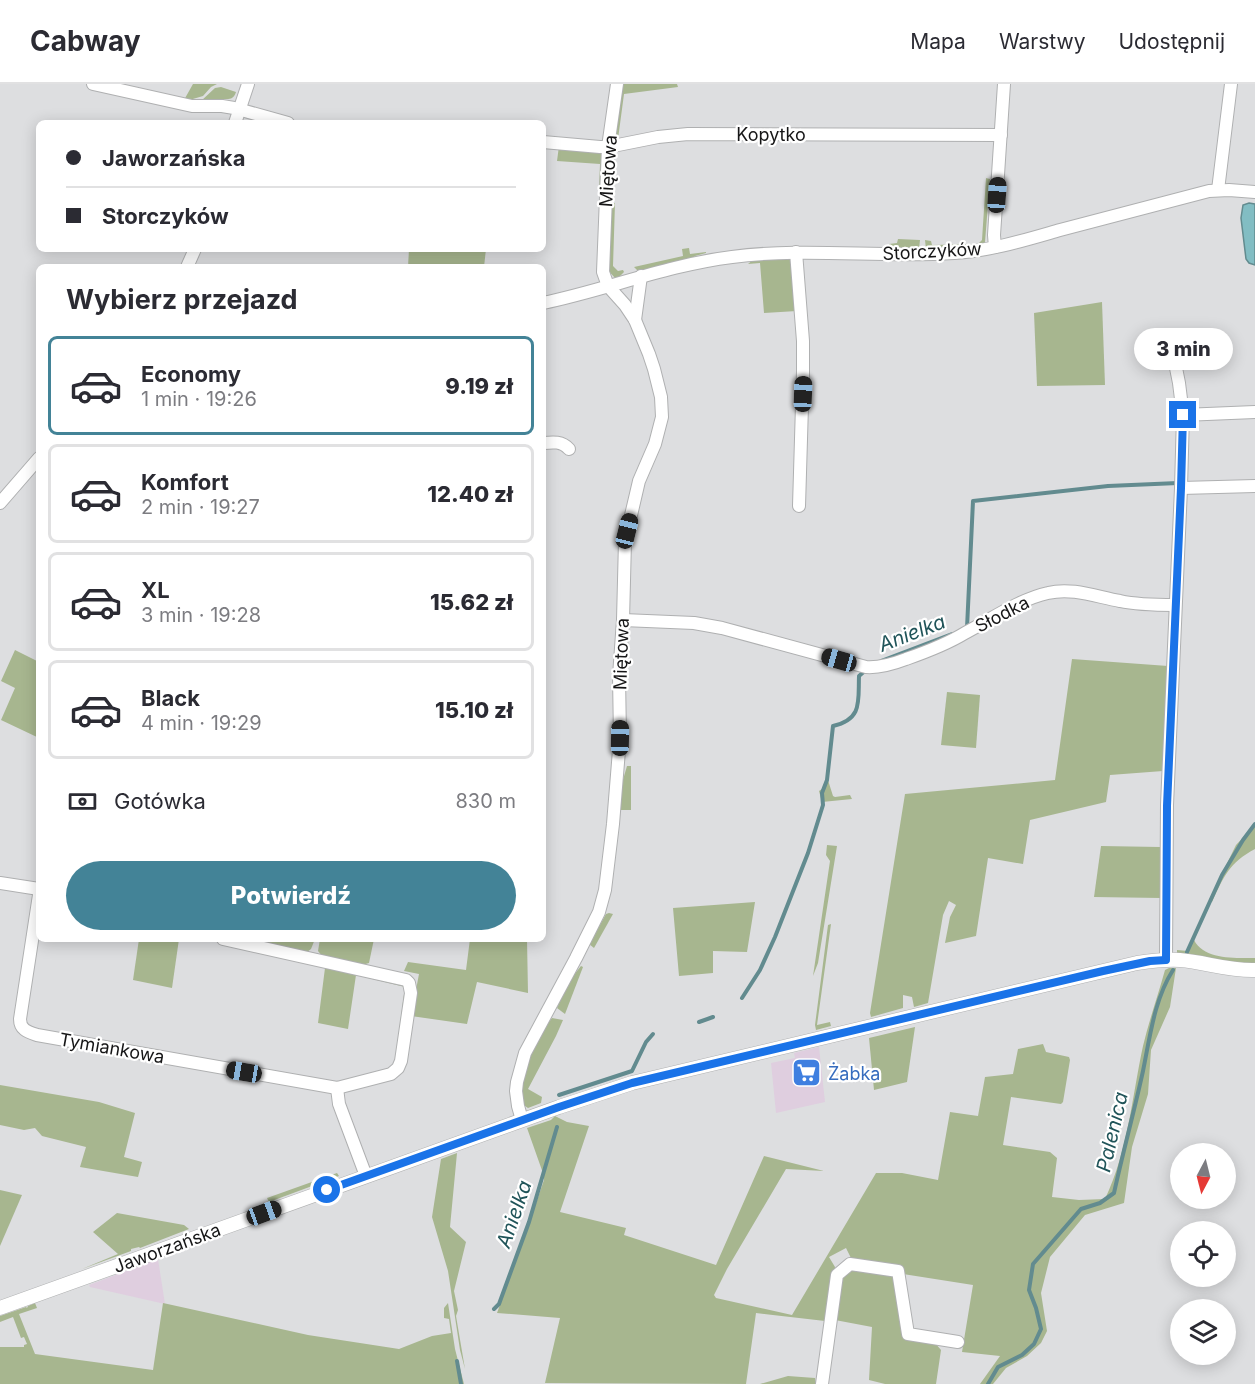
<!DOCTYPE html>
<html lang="pl">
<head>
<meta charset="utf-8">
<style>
	:root { --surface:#fff; --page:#f2f2f3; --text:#2b2b33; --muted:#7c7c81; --line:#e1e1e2; --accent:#438397 }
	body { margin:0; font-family:Inter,sans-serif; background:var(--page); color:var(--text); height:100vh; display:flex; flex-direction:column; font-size:22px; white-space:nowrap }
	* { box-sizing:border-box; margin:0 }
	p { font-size:20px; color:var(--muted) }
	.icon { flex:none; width:33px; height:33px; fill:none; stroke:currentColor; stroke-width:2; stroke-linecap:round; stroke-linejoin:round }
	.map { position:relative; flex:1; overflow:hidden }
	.panel { position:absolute; left:36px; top:180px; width:510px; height:678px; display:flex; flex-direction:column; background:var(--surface); border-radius:9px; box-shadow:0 3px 15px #0003 }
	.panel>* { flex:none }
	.hud { position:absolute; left:36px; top:36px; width:510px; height:132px; border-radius:9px; box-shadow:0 3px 15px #0003; display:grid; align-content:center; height:132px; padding:0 30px; background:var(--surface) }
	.needle { width:39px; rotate:187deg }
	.controls { position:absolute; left:1170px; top:1059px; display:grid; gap:12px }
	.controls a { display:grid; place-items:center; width:66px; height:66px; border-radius:50%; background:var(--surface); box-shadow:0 3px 15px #0003; font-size:30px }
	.end { position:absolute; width:27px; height:27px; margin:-14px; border:8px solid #1a73e8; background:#fff; box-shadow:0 0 0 3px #fff }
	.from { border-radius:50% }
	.bubble { position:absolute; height:42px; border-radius:21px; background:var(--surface); box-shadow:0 3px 15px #0003; font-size:20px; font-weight:800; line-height:42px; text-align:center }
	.car { position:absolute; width:18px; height:36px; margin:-18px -9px; border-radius:8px; box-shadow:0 0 4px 2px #0007; background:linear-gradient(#222 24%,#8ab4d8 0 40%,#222 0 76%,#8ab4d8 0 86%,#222 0) }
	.hud b { display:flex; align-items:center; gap:21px; height:57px; font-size:22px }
	.hud b+b { border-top:2px solid var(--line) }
	.hud i { width:15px; height:15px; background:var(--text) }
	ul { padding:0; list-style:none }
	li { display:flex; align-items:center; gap:18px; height:99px; margin:0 12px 9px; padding:0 18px; border:3px solid var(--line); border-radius:9px }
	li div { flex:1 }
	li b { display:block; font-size:22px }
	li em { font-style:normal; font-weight:800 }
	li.on { border-color:var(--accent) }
	li>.icon { width:54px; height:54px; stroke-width:1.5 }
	h2 { padding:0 30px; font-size:27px; line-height:72px }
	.pay { display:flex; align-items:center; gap:15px; height:66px; padding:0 30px; font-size:22px }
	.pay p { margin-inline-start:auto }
	.primary-button { display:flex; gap:12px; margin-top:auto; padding:12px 30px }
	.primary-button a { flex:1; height:69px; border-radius:36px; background:var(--accent); color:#fff; font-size:24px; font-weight:800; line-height:69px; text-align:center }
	header { display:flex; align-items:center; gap:36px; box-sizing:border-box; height:84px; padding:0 30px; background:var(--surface); border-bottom:2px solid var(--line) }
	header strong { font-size:28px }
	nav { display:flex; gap:33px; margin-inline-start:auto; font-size:21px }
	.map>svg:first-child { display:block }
</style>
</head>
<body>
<header>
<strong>Cabway</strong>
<nav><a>Mapa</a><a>Warstwy</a><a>Udostępnij</a></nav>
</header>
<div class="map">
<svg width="1255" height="1300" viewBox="0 0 1255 1300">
	<rect width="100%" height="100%" fill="#dddee0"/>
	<g fill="#dfcedf">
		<path d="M 819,963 L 825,1018 L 776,1029 L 771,979 L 795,974 L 794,969 Z"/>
		<path d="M 158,1175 L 165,1220 L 90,1203 L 89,1201 Z"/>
	</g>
	<g fill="#a7b68f">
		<path d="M 193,0 L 217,0 L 211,3 L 203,12 L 186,17 L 184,16 Z"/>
		<path d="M 622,0 L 677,0 L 678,3 L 624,10 L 618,55 L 616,51 Z"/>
		<path d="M 221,3 L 236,8 C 234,15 230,15 224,15 L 223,18 L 201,17 L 215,4 Z"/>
		<path d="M 559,62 L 601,68 L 604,71 L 603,100 L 599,106 L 600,80 L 557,77 Z"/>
		<path d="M 986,94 L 990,95 L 985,158 L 983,162 L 926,165 L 925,156 L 931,157 L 932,161 L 978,160 L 982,156 Z"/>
		<path d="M 608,119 L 615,119 L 613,182 L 618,187 L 623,186 L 624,188 L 618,194 L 615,194 L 606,184 Z"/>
		<path d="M 898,155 L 920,156 L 919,165 L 889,164 L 889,160 L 897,159 Z"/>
		<path d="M 689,164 L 690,170 L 706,168 L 706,169 L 695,172 L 692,175 L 638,187 L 634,183 L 683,172 L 682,165 Z"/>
		<path d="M 409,165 L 486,165 L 484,183 L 408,183 Z"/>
		<path d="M 791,174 L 797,227 L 764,229 L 760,179 L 748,180 L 754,175 Z"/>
		<path d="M 1102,218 L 1105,301 L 1037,302 L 1034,229 Z"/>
		<path d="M 15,566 L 39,578 L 39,654 L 1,636 L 15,604 L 1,597 Z"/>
		<path d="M 1072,575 L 1168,582 L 1163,687 L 1110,691 L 1106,718 L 1030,736 L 1023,780 L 988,774 L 976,852 L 945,859 L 950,833 L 956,821 L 949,817 L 943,831 L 928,919 L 914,923 L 912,913 L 903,911 L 903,924 L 871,933 L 870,929 L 905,710 L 1055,696 Z"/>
		<path d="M 947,608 L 980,611 L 976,664 L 941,661 Z"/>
		<path d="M 627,682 L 631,682 L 631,726 L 620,726 L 622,699 Z"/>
		<path d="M 827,693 L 833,712 L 835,713 L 850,711 L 852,715 L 822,718 L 819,707 L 822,705 Z"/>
		<path d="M 1255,741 L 1255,765 C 1229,779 1224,792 1212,818 L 1209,816 L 1236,761 Z"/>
		<path d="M 827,761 L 837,762 L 818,879 L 813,892 L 830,777 L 826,771 Z"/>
		<path d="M 1101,762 L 1160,763 L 1161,814 L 1094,813 Z"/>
		<path d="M 755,818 L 747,868 L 713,867 L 713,889 L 679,892 L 673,824 Z"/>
		<path d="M 609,829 L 613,830 L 594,864 L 589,860 L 606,830 Z"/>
		<path d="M 831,840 L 817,941 L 830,938 L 831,942 L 816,946 L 815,941 L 828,841 Z"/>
		<path d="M 139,855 L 179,855 L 172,904 L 133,896 Z"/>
		<path d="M 265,855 L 315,855 L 311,865 L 307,868 L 265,859 Z"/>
		<path d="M 320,855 L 374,855 L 369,879 L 362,881 L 322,872 L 318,867 Z"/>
		<path d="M 470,855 L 527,855 L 528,909 L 477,898 L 467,940 L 411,932 L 419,890 L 404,887 L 408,878 L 466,886 Z"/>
		<path d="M 1194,856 C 1204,876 1235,874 1255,874 L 1255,881 L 1205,875 L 1177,869 L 1177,866 L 1188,867 Z"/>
		<path d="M 323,882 L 406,901 L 396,980 L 390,985 L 393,982 L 395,977 L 405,903 L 356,891 L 348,945 L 318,939 L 325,884 L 322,883 Z"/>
		<path d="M 581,882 L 583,883 L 565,930 L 557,924 L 569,897 Z"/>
		<path d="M 1169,884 L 1176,884 L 1170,923 L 1151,966 L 1148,1010 L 1132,1063 L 1124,1119 L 1085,1131 L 1050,1173 L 1041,1209 L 1047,1247 L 1041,1259 L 1027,1272 L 1006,1284 L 993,1300 L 980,1300 L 1000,1272 L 962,1268 L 973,1201 L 903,1190 L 901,1181 L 851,1174 L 846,1164 L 829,1173 L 835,1183 L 825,1237 L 756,1229 L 746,1300 L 545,1299 L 560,1234 L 497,1229 L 524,1154 L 544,1096 L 544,1092 L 527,1044 L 551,1036 L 555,1032 L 567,1038 L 589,1042 L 560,1128 L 626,1144 L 624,1151 L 716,1181 L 764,1072 L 824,1087 L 786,1085 L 727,1185 L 714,1211 L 716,1214 L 792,1231 L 876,1089 L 902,1089 L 938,1096 L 950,1028 L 978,1032 L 985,993 L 1013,990 L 1018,965 L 1043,960 L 1046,968 L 1069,973 L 1070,976 L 1063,1018 L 1061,1020 L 1011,1013 L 1003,1061 L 1050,1068 L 1057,1074 L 1052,1113 L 1079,1116 L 1105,1115 C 1128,1067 1132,1013 1143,962 C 1149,937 1158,911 1165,886 Z"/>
		<path d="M 552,934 L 563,936 L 556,952 L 528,1005 L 542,1013 L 541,1019 L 528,1024 L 525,1022 L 521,1016 L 523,991 L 537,953 Z"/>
		<path d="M 915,943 L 907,998 L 874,1006 L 869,954 Z"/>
		<path d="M 0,1001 L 99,1018 L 135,1029 L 124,1073 L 142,1078 L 138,1093 L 80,1083 L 86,1063 L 42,1052 L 35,1044 L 24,1046 L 0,1041 Z"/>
		<path d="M 457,1069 L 450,1143 L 466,1158 L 454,1207 L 458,1226 L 456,1232 L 465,1285 L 460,1266 L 448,1187 L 432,1133 L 441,1075 Z"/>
		<path d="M 337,1089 L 339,1092 L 269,1118 L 267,1114 Z"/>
		<path d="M 0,1106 L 22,1111 L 0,1162 Z"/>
		<path d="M 117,1129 L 184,1141 L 189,1145 L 140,1164 L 139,1163 L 131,1165 L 131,1167 L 82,1185 L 118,1170 L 93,1148 Z"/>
		<path d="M 852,1183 L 894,1191 L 901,1247 L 935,1259 L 941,1266 L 936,1300 L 885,1300 L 869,1296 L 872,1243 L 835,1236 L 844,1188 Z"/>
		<path d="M 35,1219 L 37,1224 L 19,1230 L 35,1270 L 153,1286 L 163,1219 L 308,1251 L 399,1265 L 432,1252 L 451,1249 L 449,1235 L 444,1234 L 444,1224 L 448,1219 L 455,1265 L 464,1300 L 0,1300 L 0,1263 L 24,1263 L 24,1261 L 27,1260 L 24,1253 L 21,1254 L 13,1233 L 0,1238 L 0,1232 L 26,1223 L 27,1224 L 28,1222 Z"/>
		<path d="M 788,1292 L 815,1294 L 816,1300 L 760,1300 Z"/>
	</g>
	<path fill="#82bdc3" stroke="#628b8f" stroke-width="1.5" d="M 1249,119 L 1255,120 L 1255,181 L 1249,179 L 1246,175 L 1241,134 L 1243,121 Z"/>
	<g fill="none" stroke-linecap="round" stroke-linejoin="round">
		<g stroke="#628b8f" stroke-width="4">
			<path d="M 965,545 L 967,544 L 973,417 L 1108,402 L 1178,399"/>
			<path d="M 881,577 L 952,550"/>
			<path d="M 1187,868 L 1222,791 L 1243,756 L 1255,740"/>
			<path d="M 742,914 L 760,886 L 775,853 L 808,769 L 823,721 L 822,709 L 827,696 L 833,642 C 863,635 858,617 859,592 L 867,585"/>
			<path d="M 699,938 L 713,933"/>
			<path d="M 559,1011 L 632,987 L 646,958 L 653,950"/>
			<path d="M 494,1225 L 499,1220 L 529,1138 L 557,1043"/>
			<path d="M 457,1277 L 461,1300"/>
			<path d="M 988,1300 L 998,1283 L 1022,1271 L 1034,1260 L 1041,1245 L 1036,1224 L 1029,1206 L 1033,1180 L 1081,1125 L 1100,1119 L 1114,1109 C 1123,1068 1134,1028 1143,987 C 1150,953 1154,916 1173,886"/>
		</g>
		<defs>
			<g id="minor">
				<path d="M 93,0 L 192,22 L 222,22 L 234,24 L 288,39"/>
				<path d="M 235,39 L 248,0"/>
				<path d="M 543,58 L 600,63 L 608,63 L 658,53 L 688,50 L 1001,51"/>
				<path d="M 1218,106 L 1231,0"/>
				<path d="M 995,163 L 994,151 L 1004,0"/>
				<path d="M 796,168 L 803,257 L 803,288 L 799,422"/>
				<path d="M 187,183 L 195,165"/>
				<path d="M 543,219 C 606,206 667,181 732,173 C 806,163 880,174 954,169 C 990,167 1025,156 1060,146 C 1110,133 1159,120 1209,107 L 1229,106 L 1255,108"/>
				<path d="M 635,236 L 641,192"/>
				<path d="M 1183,331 L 1255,328"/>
				<path d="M 543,359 C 553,358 562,357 569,365"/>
				<path d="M 1181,404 L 1255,402"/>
				<path d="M 0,419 L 39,374"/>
				<path d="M 623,536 L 694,539 L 722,544 L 866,583 C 880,584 893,580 906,575 C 926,568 947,560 965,549 C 990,536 1020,515 1048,509 C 1072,503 1097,513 1120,517 C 1138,521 1157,521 1175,521"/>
				<path d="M 0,799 L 39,805"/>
				<path d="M 39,811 L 20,935 C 20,946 28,948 37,951 L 337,1004 L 391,990 L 398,984 L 401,977 L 411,909 L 409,899 L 406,896 L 223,855"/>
				<path d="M 1166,876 L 1167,721 L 1181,404 L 1183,331 L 1179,299 L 1176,284"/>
				<path d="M 337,1004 L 339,1020 L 366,1092"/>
				<path d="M 522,1036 L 518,1022 L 516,1007 L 517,998 L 525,969 L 576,874 L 599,828 L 605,806 L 613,740 L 620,654 L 619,592 L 623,536 L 625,457 L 639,397 L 655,360 L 662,333 L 661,313 L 654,285 L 649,270 L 635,236 L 625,221 L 608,202 L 603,188 L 608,63 L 617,0"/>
				<path d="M 822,1300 L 837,1191 L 850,1180 L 898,1187 L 908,1250 L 958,1258"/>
			</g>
			<path id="tertiary" d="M 0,1224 L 559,1023 L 632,999 L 1137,879 C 1151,877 1165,875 1180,876 C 1205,878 1229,887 1255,886"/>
		</defs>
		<use href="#minor" stroke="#afb0b1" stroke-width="14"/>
		<use href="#tertiary" stroke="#afb0b1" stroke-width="15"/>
		<use href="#minor" stroke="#fff" stroke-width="12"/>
		<use href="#tertiary" stroke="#fff" stroke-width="14"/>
	</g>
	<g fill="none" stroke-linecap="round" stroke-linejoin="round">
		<path stroke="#1a73e8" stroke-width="8" d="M 327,1106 L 559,1023 L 632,999 L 1103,887 L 1150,877 L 1166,876 L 1167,722 L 1181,404 L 1183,331"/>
	</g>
	<defs>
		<symbol id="supermarket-square" viewBox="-11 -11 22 22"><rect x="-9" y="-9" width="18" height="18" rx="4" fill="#3f7fe0" stroke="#fff"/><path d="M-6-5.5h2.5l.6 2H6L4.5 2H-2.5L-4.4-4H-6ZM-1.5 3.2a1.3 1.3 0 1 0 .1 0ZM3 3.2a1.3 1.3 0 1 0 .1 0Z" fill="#fff"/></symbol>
	</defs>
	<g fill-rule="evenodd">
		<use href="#supermarket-square" x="790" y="972" width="33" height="33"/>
	</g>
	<g text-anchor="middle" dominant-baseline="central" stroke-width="4.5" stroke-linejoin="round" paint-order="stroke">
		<g font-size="18" fill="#161617" stroke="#fff">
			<text x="771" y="50">Kopytko</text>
			<text transform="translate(608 87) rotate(-86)">Miętowa</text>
			<text transform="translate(932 167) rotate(-3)">Storczyków</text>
			<text transform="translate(1002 530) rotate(-27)">Słodka</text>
			<text transform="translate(621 570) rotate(-88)">Miętowa</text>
			<text transform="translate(112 964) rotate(10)">Tymiankowa</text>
			<text transform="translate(167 1164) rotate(-20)">Jaworzańska</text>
		</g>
		<g font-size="18" fill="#366cbe" stroke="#fff" text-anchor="start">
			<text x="828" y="989">Żabka</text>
		</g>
		<g font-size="20" font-style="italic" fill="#205459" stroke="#fff">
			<text transform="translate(912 549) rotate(-21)">Anielka</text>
			<text transform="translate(1112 1048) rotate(-77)">Palenica</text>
			<text transform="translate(514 1130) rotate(-71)">Anielka</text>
		</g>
	</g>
</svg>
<div class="controls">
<a><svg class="needle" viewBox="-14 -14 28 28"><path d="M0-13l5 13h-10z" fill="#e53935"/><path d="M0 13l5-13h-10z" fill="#7c7c81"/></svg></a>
<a><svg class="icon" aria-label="locate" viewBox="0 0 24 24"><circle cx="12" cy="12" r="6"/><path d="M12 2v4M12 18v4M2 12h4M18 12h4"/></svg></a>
<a><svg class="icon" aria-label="layers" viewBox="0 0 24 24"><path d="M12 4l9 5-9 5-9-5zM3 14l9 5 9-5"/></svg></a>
</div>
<i class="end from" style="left:327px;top:1106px"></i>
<i class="end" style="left:1183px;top:331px"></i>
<div class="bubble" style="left:1134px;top:244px;width:99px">3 min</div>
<i class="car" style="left:997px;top:111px;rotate:4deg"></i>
<i class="car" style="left:803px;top:310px;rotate:2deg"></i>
<i class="car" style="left:627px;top:447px;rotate:14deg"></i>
<i class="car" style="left:839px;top:576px;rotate:286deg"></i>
<i class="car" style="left:620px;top:654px;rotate:1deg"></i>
<i class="car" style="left:244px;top:988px;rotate:280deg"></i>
<i class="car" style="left:264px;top:1129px;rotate:70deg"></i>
<div class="hud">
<b><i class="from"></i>Jaworzańska</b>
<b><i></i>Storczyków</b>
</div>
<section class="panel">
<h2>Wybierz przejazd</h2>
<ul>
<li class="on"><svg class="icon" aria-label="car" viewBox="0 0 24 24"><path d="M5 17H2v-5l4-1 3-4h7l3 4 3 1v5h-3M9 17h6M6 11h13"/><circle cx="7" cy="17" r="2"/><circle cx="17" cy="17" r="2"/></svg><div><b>Economy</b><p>1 min · 19:26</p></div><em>9.19 zł</em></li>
<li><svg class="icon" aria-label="car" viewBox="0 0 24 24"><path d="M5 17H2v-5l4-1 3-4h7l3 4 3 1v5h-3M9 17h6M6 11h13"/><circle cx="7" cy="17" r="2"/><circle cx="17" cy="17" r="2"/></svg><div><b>Komfort</b><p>2 min · 19:27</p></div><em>12.40 zł</em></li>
<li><svg class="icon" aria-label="car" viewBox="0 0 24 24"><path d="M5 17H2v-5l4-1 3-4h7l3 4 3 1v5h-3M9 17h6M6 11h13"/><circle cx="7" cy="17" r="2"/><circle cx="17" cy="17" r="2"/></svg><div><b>XL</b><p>3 min · 19:28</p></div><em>15.62 zł</em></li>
<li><svg class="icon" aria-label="car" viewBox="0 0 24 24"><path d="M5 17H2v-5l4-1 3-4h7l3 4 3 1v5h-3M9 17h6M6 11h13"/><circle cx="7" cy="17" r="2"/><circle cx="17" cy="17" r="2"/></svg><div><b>Black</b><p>4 min · 19:29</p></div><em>15.10 zł</em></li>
</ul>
<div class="pay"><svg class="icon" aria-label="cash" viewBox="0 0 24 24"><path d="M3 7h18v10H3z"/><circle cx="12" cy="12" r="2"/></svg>Gotówka<p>830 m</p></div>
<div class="primary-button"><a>Potwierdź</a></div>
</section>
</div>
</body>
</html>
